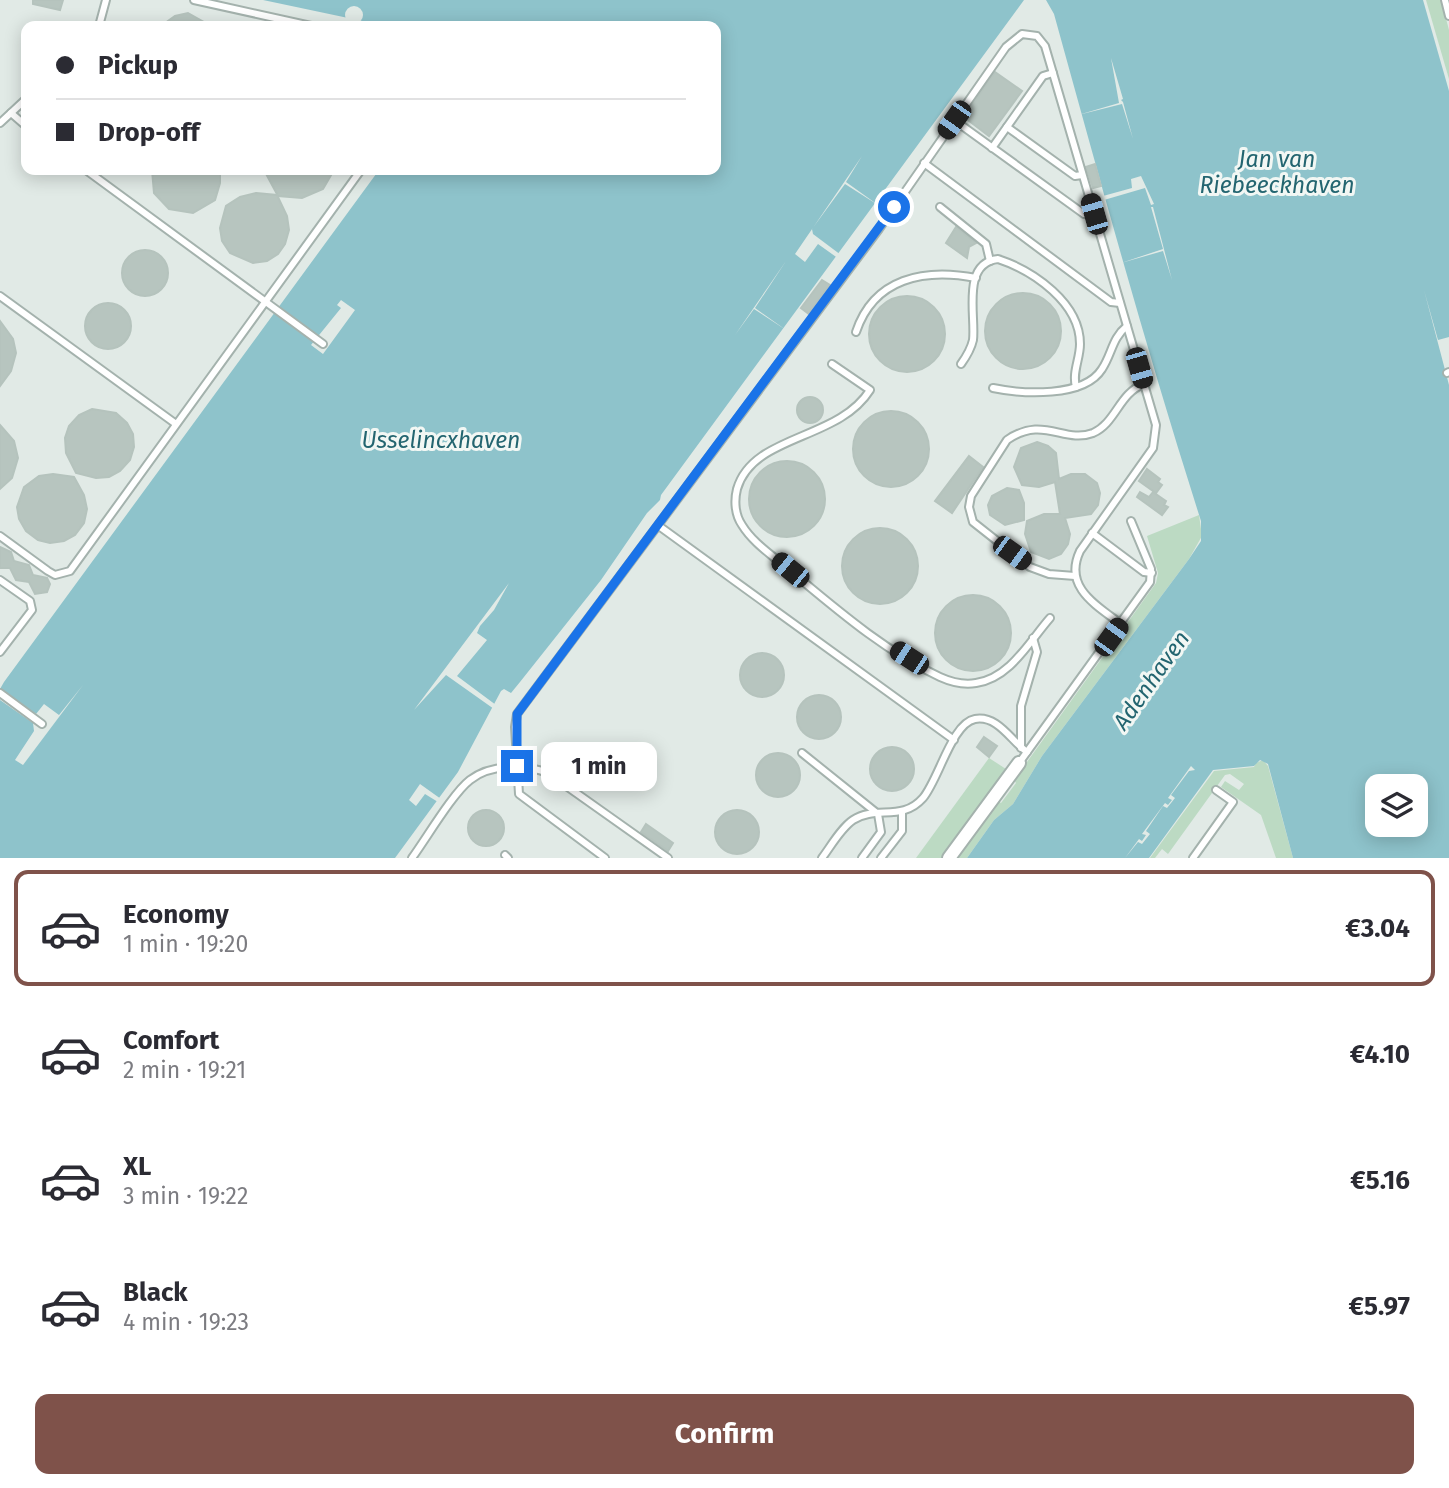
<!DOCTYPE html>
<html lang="en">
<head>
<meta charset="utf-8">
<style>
	:root { --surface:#fff; --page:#f2f2f3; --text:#2b2b33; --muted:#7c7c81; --line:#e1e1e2; --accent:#7f524a }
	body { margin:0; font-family:"Fira Sans",sans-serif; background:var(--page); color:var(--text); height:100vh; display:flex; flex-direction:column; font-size:26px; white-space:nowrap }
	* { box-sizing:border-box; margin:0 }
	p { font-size:23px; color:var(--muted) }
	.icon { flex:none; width:38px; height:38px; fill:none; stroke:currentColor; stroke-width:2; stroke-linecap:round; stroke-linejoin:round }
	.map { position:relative; height:858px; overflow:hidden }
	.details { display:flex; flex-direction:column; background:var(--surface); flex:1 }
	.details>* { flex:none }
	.hud { position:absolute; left:21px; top:21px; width:700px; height:154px; border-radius:14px; box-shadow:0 4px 18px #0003; display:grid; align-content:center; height:154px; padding:0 35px; background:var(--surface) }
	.buttons { position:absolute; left:1365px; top:774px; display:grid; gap:14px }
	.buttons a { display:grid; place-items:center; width:63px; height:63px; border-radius:14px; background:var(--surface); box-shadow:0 4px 18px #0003; font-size:35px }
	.end { position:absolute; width:32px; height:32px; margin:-16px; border:9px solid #1a73e8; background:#fff; box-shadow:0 0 0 4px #fff }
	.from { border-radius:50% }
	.bubble { position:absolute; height:49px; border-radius:14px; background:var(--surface); box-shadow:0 4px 18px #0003; font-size:23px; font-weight:700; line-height:49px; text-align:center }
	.car { position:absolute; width:21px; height:42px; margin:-21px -10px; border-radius:9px; box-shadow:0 0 5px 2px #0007; background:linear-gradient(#222 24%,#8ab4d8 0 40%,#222 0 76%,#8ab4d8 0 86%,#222 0) }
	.hud b { display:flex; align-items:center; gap:24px; height:66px; font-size:26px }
	.hud b+b { border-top:2px solid var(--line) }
	.hud i { width:18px; height:18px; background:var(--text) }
	ul { padding:12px 0 0; list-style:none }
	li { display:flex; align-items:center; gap:21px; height:116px; margin:0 14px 10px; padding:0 21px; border:4px solid transparent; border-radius:14px }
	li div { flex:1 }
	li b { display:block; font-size:26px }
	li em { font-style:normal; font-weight:700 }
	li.on { border-color:var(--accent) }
	li>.icon { width:63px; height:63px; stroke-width:1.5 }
	.action { display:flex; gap:14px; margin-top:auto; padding:14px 35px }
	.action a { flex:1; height:80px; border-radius:14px; background:var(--accent); color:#fff; font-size:28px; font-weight:700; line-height:80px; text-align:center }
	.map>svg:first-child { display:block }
</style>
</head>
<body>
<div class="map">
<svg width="1449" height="858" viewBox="0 0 1449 858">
	<rect width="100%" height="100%" fill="#e1eae6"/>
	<g fill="#bcdac3">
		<path d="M 1426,0 L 1441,0 L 1449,30 L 1449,79 Z"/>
		<path d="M 1199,515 L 1202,536 L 1189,559 L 1042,756 L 1013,804 L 994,820 L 967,858 L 956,858 L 998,801 L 1001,803 L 1016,783 L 1014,780 L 1156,583 L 1158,573 L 1147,536 Z"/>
		<path d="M 989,758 L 1006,769 L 941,858 L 916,858 Z"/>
		<path d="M 1263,760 L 1268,766 L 1293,858 L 1276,858 L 1261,815 L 1221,787 L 1225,781 L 1239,790 L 1244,784 L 1230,774 L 1225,775 L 1168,854 L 1162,849 L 1155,858 L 1150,858 L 1214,771 L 1254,767 L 1256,763 Z"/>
	</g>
	<g fill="#8ec3cb" fill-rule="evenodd">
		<path d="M 263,0 L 1024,0 L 661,495 L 660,500 L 647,513 L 601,580 L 520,682 L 511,693 L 504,689 L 501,691 L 458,772 L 395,858 L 0,858 L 0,689 L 4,682 L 379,170 L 716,170 L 716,26 L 386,26 Z"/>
		<path d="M 1046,0 L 1423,0 L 1449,91 L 1449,858 L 1293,858 L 1268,764 L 1260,760 L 1254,766 L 1213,770 L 1149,858 L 967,858 L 994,820 L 1013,804 L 1042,756 L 1189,559 L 1201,541 L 1201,521 C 1147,352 1101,184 1054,14 ZM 1377,786 L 1416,786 L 1416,824 L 1377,824 Z"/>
	</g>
	<g fill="#e1eae6">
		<circle cx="354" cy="15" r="9"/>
		<path d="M 1111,58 L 1123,99 L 1121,100 L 1123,102 L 1133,139 L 1122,104 L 1078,115 L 1119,103 Z"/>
		<path d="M 862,156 L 846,182 L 878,205 L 845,184 L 812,229 L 813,234 L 841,255 L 839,259 L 818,244 L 805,262 L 795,254 Z"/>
		<path d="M 1141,176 L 1154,204 L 1151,205 L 1145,188 L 1104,200 L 1103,196 L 1132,188 L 1131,179 Z"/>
		<path d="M 1151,207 L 1153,207 L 1172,280 L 1163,251 L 1121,263 L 1163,249 Z"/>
		<path d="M 786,261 L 755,308 L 786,330 L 754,309 L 735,335 Z"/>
		<path d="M 1424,290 L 1438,340 L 1449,337 L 1449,385 Z"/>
		<path d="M 341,300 L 355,310 L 323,354 L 311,345 L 341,308 L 337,305 Z"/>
		<path d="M 509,583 L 494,610 L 480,626 L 477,633 L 487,640 L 457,676 L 496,705 L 494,709 L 446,675 L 414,710 Z"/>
		<path d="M 83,685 L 23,765 L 15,760 L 34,731 L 33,723 L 0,700 L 0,689 L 36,714 L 44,704 L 59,715 Z"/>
		<path d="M 1191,766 L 1195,770 L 1189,771 L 1171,795 L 1175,798 L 1167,808 L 1163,806 L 1146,831 L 1150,834 L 1142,844 L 1138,842 L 1125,858 L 1139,839 L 1142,841 L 1146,835 L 1142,834 L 1165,803 L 1168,805 L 1172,800 L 1168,798 Z"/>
		<path d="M 420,784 L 441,799 L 438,802 L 425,794 L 416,806 L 409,800 Z"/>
	</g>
	<g fill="#b7c5bf" stroke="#b5c3bd" stroke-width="2">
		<path d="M 33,0 L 63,0 L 60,10 L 33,4 Z"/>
		<path d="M 188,13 L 211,26 L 161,26 L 175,16 Z"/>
		<path d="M 995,72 L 1022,91 L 989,136 L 964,117 Z"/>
		<path d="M 1095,164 L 1101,186 L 1093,188 L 1086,167 Z"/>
		<path d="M 152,170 L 220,170 L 220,183 L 215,200 L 193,213 L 169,209 L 154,193 Z"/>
		<path d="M 264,170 L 334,170 L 323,189 L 302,198 L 278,196 Z"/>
		<path d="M 256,193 L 277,195 L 287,216 L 289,230 L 285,244 L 278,254 L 267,261 L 253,263 L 230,253 L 222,241 L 220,228 L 226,206 L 240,197 Z"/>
		<path d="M 956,227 L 976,243 L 969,247 L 967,258 L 946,243 Z"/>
		<circle cx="145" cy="273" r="23"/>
		<path d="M 822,280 L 830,285 L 809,314 L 801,308 Z"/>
		<circle cx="1023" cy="331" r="38"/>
		<circle cx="907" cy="334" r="38"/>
		<circle cx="108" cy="326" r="23"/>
		<path d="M 0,321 L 13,339 L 16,353 L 11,371 L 0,386 Z"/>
		<circle cx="810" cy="410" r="13"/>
		<path d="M 92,409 L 116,413 L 127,423 L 133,434 L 134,447 L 130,460 L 120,471 L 109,477 L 96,478 L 76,473 L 66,453 L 65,438 L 69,426 L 79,415 Z"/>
		<circle cx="891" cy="449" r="38"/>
		<path d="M 0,425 L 14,441 L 18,458 L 12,478 L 0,489 Z"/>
		<path d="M 1037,442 L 1048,446 L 1056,453 L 1059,479 L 1071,474 L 1085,474 L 1097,483 L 1100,493 L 1098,505 L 1091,514 L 1065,518 L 1070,534 L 1068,544 L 1061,554 L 1049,559 L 1031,552 L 1025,534 L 1027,521 L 1044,514 L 1060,514 L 1055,482 L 1039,487 L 1022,485 L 1014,467 L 1021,448 Z"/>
		<path d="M 969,456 L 983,467 L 952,513 L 935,501 Z"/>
		<circle cx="787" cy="499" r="38"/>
		<path d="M 1147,469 L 1160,479 L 1158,482 L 1162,485 L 1156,493 L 1139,481 Z"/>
		<path d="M 53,474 L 74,477 L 84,495 L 87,509 L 84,523 L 75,535 L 64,541 L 50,543 L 38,540 L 26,531 L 19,519 L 17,507 L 24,487 L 39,476 Z"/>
		<path d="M 1007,488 L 1019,490 L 1024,503 L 1024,520 L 1005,525 L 990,515 L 988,505 L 992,496 Z"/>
		<path d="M 1140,492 L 1149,497 L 1153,492 L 1166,501 L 1164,505 L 1168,507 L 1162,515 L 1137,497 Z"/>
		<circle cx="880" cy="566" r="38"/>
		<path d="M 0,547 L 11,552 L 14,561 L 29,565 L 33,575 L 47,578 L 50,584 L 47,592 L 35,594 L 29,582 L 16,580 L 10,568 L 0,568 Z"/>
		<circle cx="973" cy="633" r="38"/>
		<circle cx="762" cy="675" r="22"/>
		<circle cx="819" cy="717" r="22"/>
		<path d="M 984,737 L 997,746 L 989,757 L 977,747 Z"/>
		<circle cx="892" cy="769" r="22"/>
		<circle cx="778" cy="775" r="22"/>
		<circle cx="737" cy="832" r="22"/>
		<circle cx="486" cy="828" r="18"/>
		<path d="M 646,824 L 673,843 L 668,851 L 641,832 Z"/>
	</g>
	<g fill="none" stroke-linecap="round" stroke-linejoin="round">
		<defs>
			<g id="lane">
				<path d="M 194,0 L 311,26"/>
				<path d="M 1445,0 L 1449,16"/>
				<path d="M 99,26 L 106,0"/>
				<path d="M 11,113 L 26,126"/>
				<path d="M 954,120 L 1084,214 L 1094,214"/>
				<path d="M 0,123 L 26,99"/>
				<path d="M 1007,127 L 1075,176 L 1082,175"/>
				<path d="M 992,148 L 1043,76 L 1053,73"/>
				<path d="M 924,163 L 1111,302 L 1120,303"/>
				<path d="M 86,170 L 323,344"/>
				<path d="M 940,207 L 986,244 L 990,261"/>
				<path d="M 0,296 L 176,424"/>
				<path d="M 856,332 C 874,278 924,268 976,278"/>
				<path d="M 832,364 L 870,390 C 838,441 753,434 737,489 C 734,501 735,515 742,525 C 753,543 772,555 788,569 C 835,608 884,651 940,677 C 951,682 964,685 976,683 C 1010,678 1029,642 1050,618"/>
				<path d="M 961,364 C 966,357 971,349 973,340 C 976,316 961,263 998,259 C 1034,271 1080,303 1080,344 C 1080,359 1072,372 1076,387"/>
				<path d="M 1447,373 L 1449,372"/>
				<path d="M 993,388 C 1022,394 1084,398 1102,369 C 1112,354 1112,338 1127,326"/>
				<path d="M 659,526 L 954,740"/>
				<path d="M 1092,533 L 1144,572 L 1152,573"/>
				<path d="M 0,536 L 48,571 L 55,575 L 70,571 L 361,170"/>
				<path d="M 1075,576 L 1049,574 L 1030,567 L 973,522 L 969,507 L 971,496 L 1007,440 C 1043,415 1064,444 1093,433 C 1116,423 1119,393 1144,384"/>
				<path d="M 0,580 L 30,601 L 32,610 L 0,652"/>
				<path d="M 0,693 L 42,724"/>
				<path d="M 1021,748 L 1021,706 L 1037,652 L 1033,638"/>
				<path d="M 802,753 L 878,814 L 881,832 L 862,858"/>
				<path d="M 1019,763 L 1150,582 L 1151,569 L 1131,521"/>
				<path d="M 505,855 L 508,858"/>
				<path d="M 412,858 C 426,839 453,793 470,780 C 490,764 525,764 548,773 L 668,858"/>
				<path d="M 605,858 L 519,794 L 515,727 L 517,714 L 879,229 L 1006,47 L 1022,34 L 1037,36 L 1045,46 L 1156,425 L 1153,448 L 1080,551 C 1063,587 1096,605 1121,624"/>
				<path d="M 822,858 C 831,846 841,828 853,820 C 876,805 902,822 923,798 C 939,779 952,723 975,719 C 998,715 1011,741 1027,752"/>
				<path d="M 881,858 L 902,831 L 902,812"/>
				<path d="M 1193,858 L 1233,802 L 1216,790"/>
			</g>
			<path id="street" d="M 949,858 L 1019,763"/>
		</defs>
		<use href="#lane" stroke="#a4b2ad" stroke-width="10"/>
		<use href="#street" stroke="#a4b2ad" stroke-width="16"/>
		<use href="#lane" stroke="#fff" stroke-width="6"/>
		<use href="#street" stroke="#fff" stroke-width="12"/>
	</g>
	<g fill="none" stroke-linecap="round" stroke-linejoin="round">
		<path stroke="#1a73e8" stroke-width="9" d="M 517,766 L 517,714 L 894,207"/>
	</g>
	<g text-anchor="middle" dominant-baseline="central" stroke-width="6" stroke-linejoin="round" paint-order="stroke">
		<g font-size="23" font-style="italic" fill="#236570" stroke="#f2f7f4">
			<text x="1277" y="159">Jan van<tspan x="1277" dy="26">Riebeeckhaven</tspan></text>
			<text x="441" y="440">Usselincxhaven</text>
			<text transform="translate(1151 680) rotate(-55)">Adenhaven</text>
		</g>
	</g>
</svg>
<div class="buttons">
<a><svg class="icon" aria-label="layers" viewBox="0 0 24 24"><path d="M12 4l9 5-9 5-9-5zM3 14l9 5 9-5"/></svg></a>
</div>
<i class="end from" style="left:894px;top:207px"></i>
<i class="end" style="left:517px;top:766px"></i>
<div class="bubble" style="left:541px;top:742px;width:116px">1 min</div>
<i class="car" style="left:954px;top:120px;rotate:215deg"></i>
<i class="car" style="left:1094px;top:214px;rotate:344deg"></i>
<i class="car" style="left:1139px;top:368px;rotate:164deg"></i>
<i class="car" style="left:1012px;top:553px;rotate:126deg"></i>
<i class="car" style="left:790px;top:570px;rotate:309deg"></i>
<i class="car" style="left:1111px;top:637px;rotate:36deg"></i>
<i class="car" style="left:909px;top:658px;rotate:303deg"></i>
<div class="hud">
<b><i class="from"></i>Pickup</b>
<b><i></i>Drop-off</b>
</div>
</div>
<section class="details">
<ul>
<li class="on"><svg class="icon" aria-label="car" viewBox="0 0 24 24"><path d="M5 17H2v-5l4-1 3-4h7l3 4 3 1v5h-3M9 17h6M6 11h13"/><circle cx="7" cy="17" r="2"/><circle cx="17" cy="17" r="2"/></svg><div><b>Economy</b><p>1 min · 19:20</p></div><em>€3.04</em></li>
<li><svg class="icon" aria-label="car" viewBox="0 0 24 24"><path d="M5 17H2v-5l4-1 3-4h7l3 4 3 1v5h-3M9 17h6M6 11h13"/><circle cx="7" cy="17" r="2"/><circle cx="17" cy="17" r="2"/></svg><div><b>Comfort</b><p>2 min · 19:21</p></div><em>€4.10</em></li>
<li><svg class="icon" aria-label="car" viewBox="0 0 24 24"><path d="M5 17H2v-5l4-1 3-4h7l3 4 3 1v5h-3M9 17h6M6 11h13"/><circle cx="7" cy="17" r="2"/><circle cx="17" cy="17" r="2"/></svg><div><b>XL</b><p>3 min · 19:22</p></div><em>€5.16</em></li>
<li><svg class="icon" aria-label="car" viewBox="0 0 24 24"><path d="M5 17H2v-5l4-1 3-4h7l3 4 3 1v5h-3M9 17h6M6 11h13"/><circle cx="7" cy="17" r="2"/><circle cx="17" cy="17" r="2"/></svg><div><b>Black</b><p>4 min · 19:23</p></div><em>€5.97</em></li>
</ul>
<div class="action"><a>Confirm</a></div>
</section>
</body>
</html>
